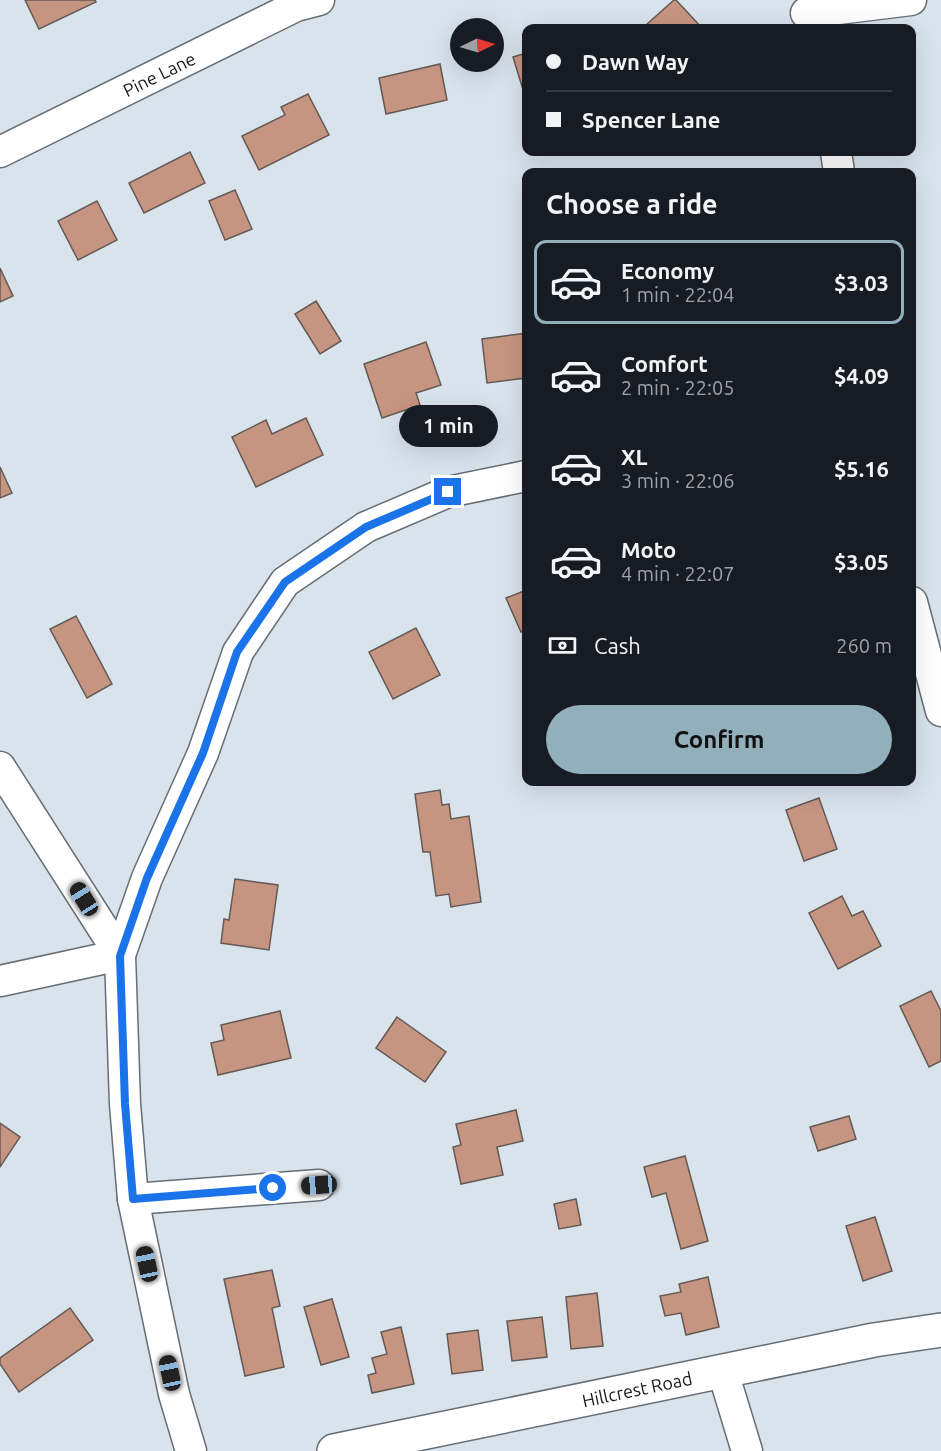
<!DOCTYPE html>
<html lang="en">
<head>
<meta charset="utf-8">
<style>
	:root { --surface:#171b24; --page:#242831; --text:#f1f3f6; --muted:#9ea1a6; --line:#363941; --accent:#92b0bc }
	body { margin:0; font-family:Ubuntu,sans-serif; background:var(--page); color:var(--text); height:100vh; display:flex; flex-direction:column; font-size:22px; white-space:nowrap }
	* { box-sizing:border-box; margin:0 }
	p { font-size:20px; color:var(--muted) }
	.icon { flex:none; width:33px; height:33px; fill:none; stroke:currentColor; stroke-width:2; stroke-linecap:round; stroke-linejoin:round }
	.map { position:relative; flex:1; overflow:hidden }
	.sheet { position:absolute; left:522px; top:168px; width:394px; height:618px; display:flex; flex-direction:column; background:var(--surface); border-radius:12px; box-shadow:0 6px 24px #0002 }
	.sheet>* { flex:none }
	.hud { position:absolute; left:522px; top:24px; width:394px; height:132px; border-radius:12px; box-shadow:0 6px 24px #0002; display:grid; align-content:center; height:132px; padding:0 24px; background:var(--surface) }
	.needle { width:39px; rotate:85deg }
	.fabs { position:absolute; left:450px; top:18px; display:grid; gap:12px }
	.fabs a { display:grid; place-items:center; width:54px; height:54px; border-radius:50%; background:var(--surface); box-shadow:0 6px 24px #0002; font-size:30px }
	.end { position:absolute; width:27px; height:27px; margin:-14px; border:8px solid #1a73e8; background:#fff; box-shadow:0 0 0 3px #fff }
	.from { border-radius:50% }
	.bubble { position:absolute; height:42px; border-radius:21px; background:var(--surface); box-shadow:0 6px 24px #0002; font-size:20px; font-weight:700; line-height:42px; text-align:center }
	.car { position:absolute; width:18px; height:36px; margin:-18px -9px; border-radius:8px; box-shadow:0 0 4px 2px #0007; background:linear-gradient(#222 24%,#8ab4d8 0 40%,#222 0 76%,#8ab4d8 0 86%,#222 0) }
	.hud b { display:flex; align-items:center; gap:21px; height:57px; font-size:22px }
	.hud b+b { border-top:2px solid var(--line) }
	.hud i { width:15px; height:15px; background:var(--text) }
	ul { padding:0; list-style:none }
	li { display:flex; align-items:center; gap:18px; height:84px; margin:0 12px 9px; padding:0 12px; border:3px solid transparent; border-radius:12px }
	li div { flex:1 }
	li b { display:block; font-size:22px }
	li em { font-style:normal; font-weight:700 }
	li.active { border-color:var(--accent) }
	li>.icon { width:54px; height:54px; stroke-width:1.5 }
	h2 { padding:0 24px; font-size:27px; line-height:72px }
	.pay { display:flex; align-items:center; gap:15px; height:66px; padding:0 24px; font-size:22px }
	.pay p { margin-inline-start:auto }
	.action { display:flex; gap:12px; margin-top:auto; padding:12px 24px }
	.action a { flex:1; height:69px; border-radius:36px; background:var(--accent); color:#111; font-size:24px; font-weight:700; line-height:69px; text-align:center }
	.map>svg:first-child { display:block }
</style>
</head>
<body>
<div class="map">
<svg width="941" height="1451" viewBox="0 0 941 1451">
	<rect width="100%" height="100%" fill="#d9e3ec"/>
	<g fill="#c69582" stroke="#645954" stroke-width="1.5">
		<path d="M 25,0 L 95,0 L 96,2 L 39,29 Z"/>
		<path d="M 674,0 L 676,0 L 702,28 L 649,28 L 646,25 Z"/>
		<path d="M 526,53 L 526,92 L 524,93 L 513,57 Z"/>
		<path d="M 440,64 L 447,100 L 386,114 L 379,78 Z"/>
		<path d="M 308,94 L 329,135 L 259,170 L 242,136 L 285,115 L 281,107 Z"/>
		<path d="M 190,152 L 205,183 L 144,213 L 129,183 Z"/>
		<path d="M 235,190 L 252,229 L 225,240 L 209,201 Z"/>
		<path d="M 97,201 L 117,240 L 78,260 L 58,221 Z"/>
		<path d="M 0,268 L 13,296 L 0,302 Z"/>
		<path d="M 316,301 L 341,341 L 320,354 L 295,314 Z"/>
		<path d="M 526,333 L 526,378 L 487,383 L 482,339 Z"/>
		<path d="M 426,342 L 441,385 L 416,393 L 420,405 L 382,418 L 364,364 Z"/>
		<path d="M 306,418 L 323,455 L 256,487 L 232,437 L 266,420 L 272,434 Z"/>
		<path d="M 0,467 L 12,493 L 0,498 Z"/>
		<path d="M 526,590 L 526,630 L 521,632 L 506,598 Z"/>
		<path d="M 76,616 L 112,684 L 87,698 L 50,629 Z"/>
		<path d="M 416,628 L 440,675 L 393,699 L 369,652 Z"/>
		<path d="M 440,790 L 442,805 L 449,804 L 451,819 L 469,816 L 481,902 L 451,907 L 449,894 L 436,896 L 430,852 L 423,852 L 415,794 Z"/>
		<path d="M 819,798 L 837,849 L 804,861 L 786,810 Z"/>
		<path d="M 235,879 L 278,885 L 269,950 L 221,943 L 224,919 L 229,920 Z"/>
		<path d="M 842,896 L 852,916 L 863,911 L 881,946 L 838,969 L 809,913 Z"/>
		<path d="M 931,991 L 941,1011 L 941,1061 L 929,1067 L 900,1006 Z"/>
		<path d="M 280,1011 L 291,1058 L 218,1075 L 211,1043 L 224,1040 L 221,1025 Z"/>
		<path d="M 397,1017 L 446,1052 L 425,1082 L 376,1048 Z"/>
		<path d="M 516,1110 L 523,1141 L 497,1147 L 503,1175 L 461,1184 L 453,1147 L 461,1145 L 456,1124 Z"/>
		<path d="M 849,1116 L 856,1139 L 818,1151 L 810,1127 Z"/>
		<path d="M 0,1123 L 20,1137 L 0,1167 Z"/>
		<path d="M 685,1156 L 708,1241 L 681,1249 L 666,1193 L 652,1197 L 644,1167 Z"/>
		<path d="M 576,1199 L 581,1225 L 559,1229 L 554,1204 Z"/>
		<path d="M 875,1217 L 892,1271 L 863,1281 L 846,1226 Z"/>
		<path d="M 272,1270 L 280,1306 L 272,1308 L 284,1367 L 245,1376 L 224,1279 Z"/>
		<path d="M 708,1277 L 719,1327 L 686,1335 L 681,1313 L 665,1316 L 660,1296 L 681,1292 L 679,1284 Z"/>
		<path d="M 597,1293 L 603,1346 L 571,1349 L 566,1297 Z"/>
		<path d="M 332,1299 L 349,1357 L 321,1365 L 304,1307 Z"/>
		<path d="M 70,1308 L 93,1340 L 19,1392 L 0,1364 L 0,1358 Z"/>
		<path d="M 542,1317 L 547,1357 L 512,1361 L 507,1321 Z"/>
		<path d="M 401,1327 L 414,1384 L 372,1393 L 368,1375 L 376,1373 L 372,1358 L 387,1354 L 381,1332 Z"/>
		<path d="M 478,1330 L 483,1370 L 452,1374 L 447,1334 Z"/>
	</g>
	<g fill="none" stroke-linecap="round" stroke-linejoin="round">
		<defs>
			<g id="minor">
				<path d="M 806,13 L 911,0"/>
				<path d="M 0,152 L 296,6 L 319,0"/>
				<path d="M 836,152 L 839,172"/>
				<path d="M 912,602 L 941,711"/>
				<path d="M 0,767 L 120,955 L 0,981"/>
				<path d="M 133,1199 L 319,1185"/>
				<path d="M 723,1372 L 747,1451"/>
				<path d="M 191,1451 L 174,1394 L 133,1199 L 125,1104 L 120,955 L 147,878 L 203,753 L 238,652 L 285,582 L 366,527 L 448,492 L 526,476"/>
			</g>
			<path id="secondary" d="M 334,1451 L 874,1340 L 941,1330"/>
		</defs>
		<use href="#minor" stroke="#666e76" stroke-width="33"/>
		<use href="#secondary" stroke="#666e76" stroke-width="36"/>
		<use href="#minor" stroke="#fff" stroke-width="30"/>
		<use href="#secondary" stroke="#fff" stroke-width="33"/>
	</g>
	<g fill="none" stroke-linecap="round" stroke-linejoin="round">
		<path stroke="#1a73e8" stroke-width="8" d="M 273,1188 L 133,1199 L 125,1104 L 120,956 L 147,878 L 203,753 L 237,652 L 285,582 L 366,527 L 448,492"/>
	</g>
	<g text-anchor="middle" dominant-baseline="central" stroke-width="6" stroke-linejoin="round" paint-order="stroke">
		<g font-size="18" fill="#181b1f" stroke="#fff">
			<text transform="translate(159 74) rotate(-26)">Pine Lane</text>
			<text transform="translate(637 1389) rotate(-12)">Hillcrest Road</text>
		</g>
	</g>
</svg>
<div class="fabs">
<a><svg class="needle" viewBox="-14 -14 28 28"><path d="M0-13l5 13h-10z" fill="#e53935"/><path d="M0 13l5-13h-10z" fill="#9ea1a6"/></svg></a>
</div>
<i class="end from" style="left:273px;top:1188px"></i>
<i class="end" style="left:448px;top:492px"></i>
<div class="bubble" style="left:399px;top:405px;width:99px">1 min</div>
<i class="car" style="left:84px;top:899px;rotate:328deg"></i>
<i class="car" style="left:319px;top:1185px;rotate:266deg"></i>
<i class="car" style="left:147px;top:1264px;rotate:348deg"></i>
<i class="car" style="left:170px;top:1373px;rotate:348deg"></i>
<div class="hud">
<b><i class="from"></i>Dawn Way</b>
<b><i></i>Spencer Lane</b>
</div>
<section class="sheet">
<h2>Choose a ride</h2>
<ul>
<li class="active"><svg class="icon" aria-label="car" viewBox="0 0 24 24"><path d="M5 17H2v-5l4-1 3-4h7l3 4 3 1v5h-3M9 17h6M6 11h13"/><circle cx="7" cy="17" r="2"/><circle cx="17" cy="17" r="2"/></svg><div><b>Economy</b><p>1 min · 22:04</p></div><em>$3.03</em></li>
<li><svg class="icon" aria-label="car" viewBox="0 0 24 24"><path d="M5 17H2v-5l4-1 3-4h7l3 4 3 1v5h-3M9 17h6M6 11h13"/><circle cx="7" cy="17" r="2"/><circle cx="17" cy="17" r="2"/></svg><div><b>Comfort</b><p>2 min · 22:05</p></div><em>$4.09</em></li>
<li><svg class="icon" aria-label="car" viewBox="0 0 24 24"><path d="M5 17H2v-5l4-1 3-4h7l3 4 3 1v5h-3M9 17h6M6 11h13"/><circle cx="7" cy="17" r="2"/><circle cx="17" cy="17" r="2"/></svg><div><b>XL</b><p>3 min · 22:06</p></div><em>$5.16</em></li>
<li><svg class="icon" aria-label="car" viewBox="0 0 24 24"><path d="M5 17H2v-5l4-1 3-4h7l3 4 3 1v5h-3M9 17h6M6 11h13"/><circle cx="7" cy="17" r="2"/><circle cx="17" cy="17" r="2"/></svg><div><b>Moto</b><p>4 min · 22:07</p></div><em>$3.05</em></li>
</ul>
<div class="pay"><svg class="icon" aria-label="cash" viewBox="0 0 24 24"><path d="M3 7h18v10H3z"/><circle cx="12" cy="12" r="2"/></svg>Cash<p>260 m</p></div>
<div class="action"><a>Confirm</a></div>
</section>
</div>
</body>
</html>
